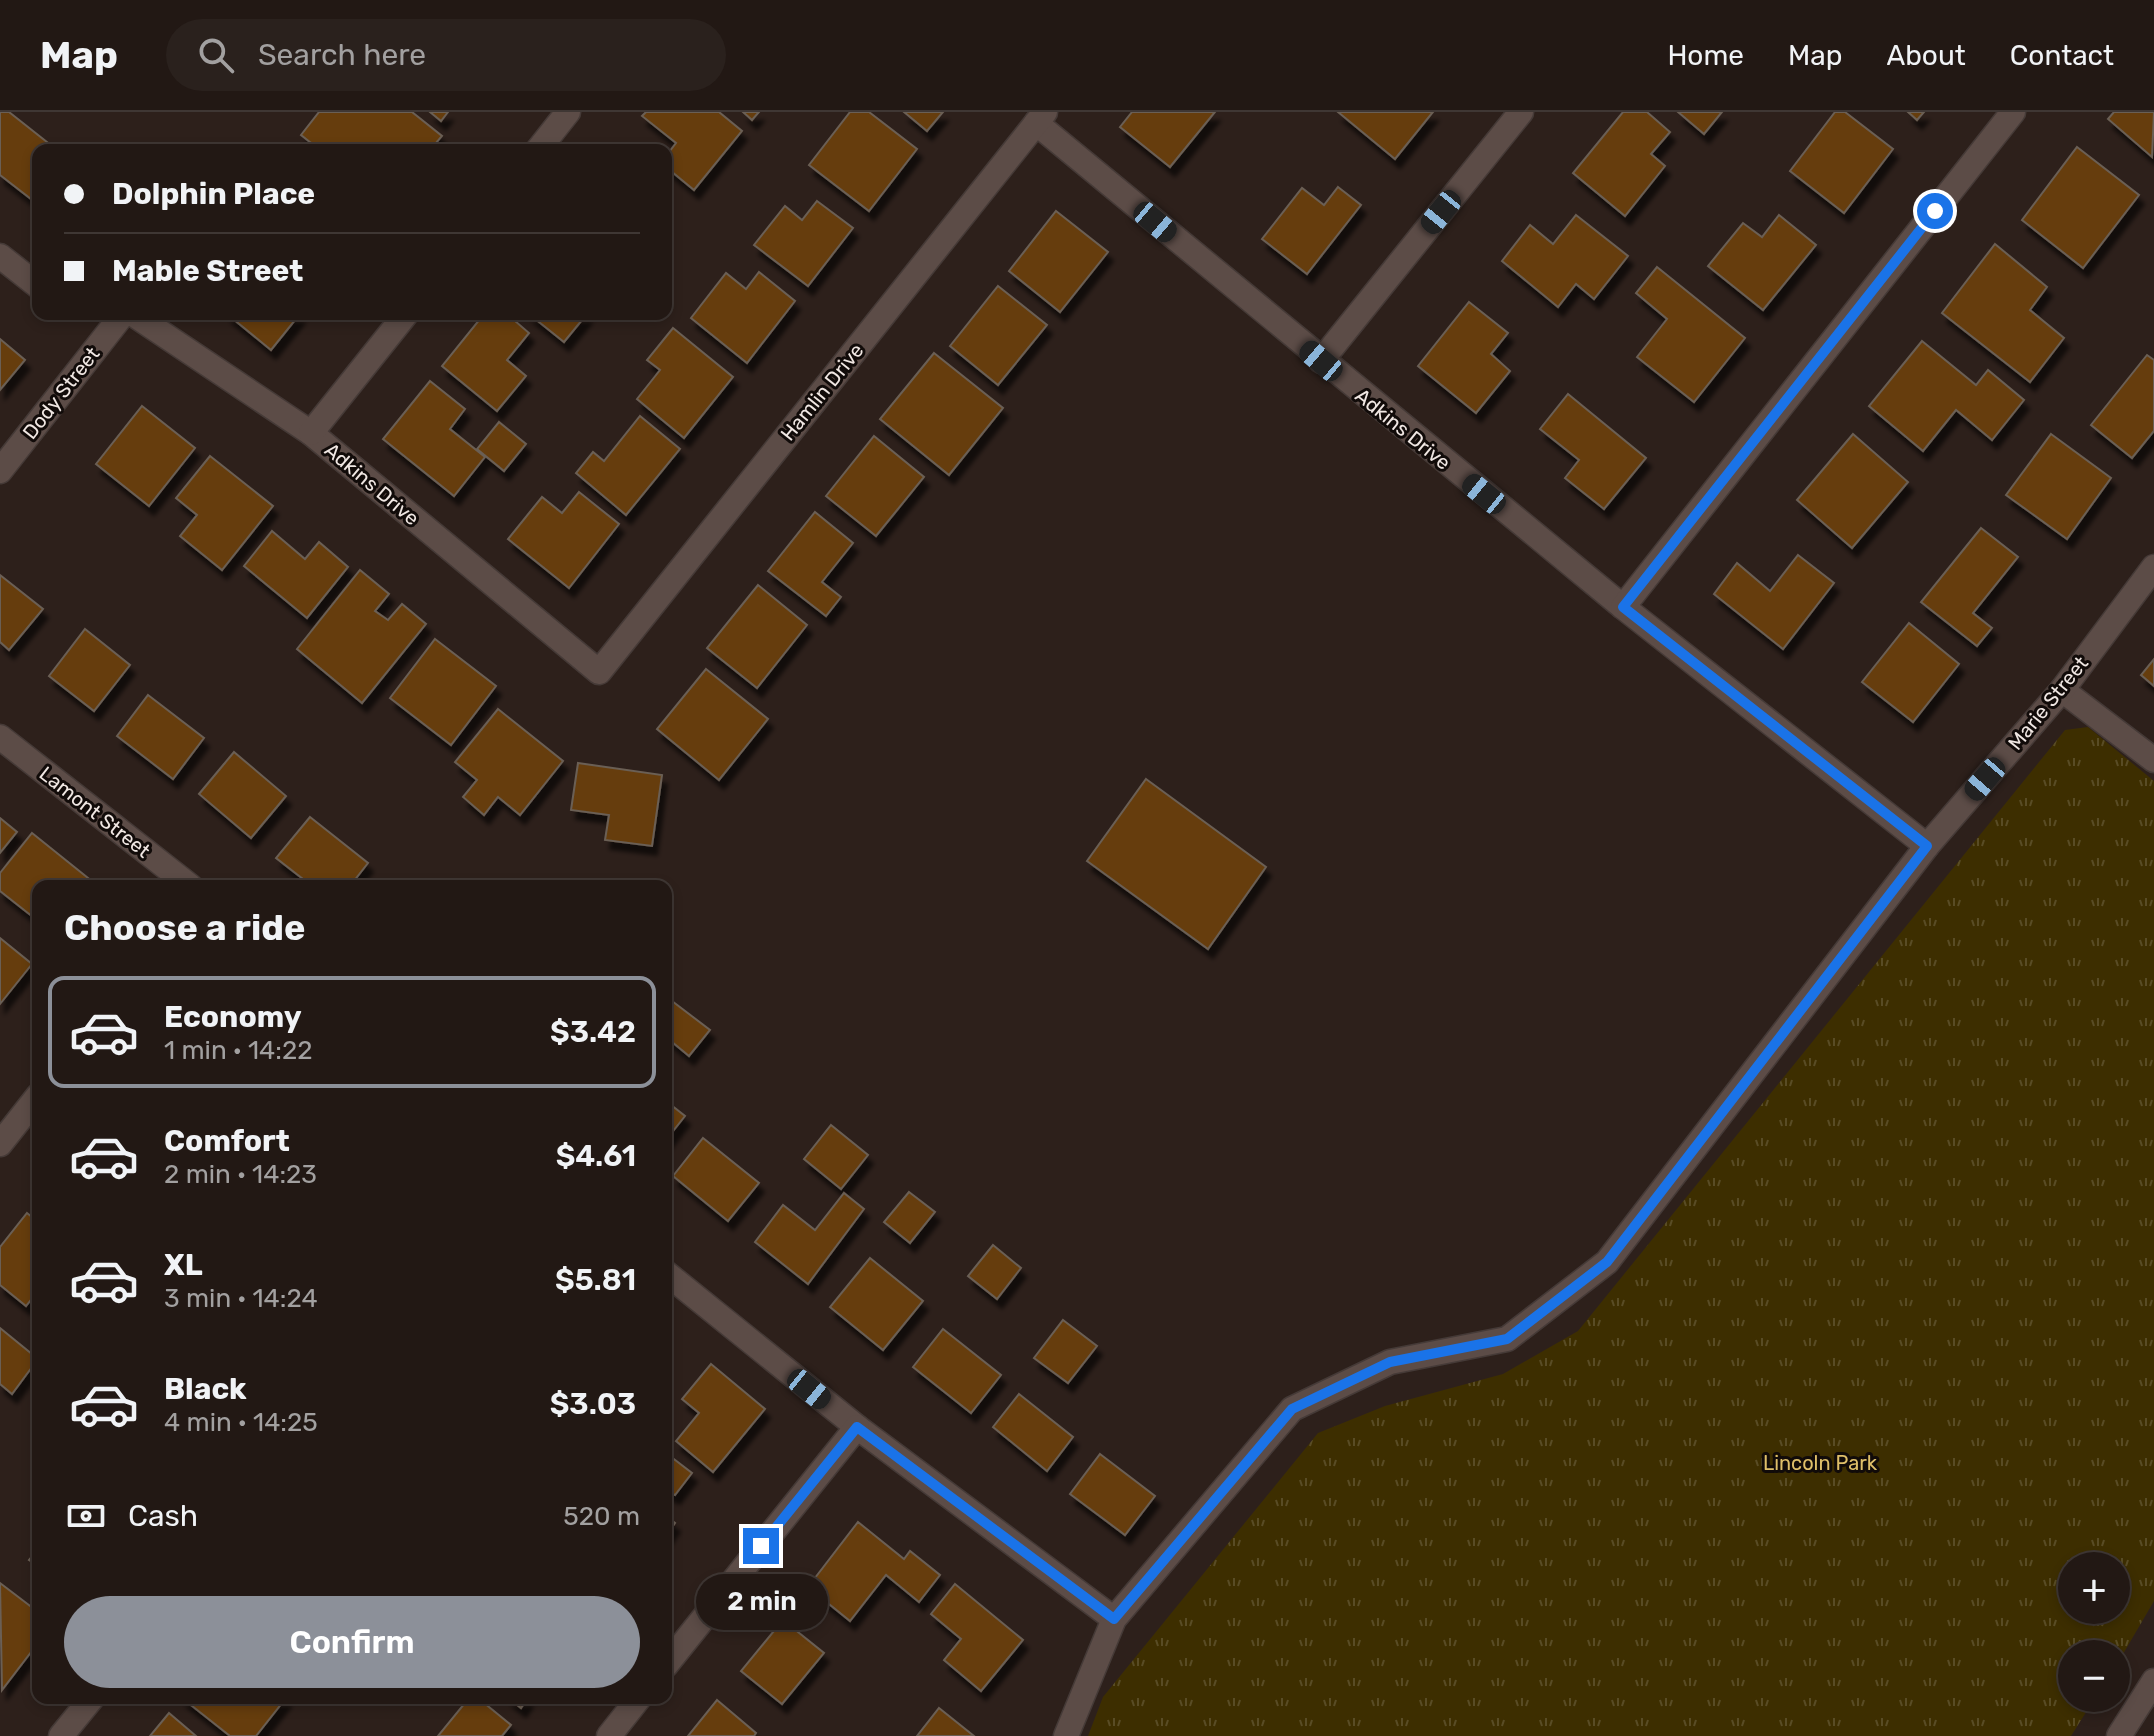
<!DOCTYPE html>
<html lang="en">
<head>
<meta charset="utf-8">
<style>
	:root { --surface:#221814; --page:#2a211d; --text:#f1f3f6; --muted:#a2a0a0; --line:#3f3734; --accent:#8c9099 }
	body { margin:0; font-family:Rubik,sans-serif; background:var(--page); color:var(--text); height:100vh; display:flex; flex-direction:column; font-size:30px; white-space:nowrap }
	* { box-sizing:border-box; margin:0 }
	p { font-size:26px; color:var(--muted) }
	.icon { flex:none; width:44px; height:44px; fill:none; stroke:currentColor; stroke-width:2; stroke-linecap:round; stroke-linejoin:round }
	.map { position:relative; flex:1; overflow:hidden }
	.panel { position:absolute; left:32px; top:768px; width:640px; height:824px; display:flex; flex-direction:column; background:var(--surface); border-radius:16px; box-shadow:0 4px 12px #0003,0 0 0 2px var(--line) }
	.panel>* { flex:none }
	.hud { position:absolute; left:32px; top:32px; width:640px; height:176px; border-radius:16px; box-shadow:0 4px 12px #0003,0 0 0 2px var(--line); display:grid; align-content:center; height:176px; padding:0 32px; background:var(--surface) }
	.fabs { position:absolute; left:2058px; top:1440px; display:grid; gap:16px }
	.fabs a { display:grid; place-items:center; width:72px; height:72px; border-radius:50%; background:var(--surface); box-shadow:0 4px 12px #0003,0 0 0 2px var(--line); font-size:40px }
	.end { position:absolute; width:36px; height:36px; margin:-18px; border:10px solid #1a73e8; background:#fff; box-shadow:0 0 0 4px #fff }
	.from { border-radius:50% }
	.bubble { position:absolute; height:56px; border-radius:28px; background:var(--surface); box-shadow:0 4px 12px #0003,0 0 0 2px var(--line); font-size:26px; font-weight:600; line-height:56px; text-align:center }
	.car { position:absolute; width:24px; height:48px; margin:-24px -12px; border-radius:10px; box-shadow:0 0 6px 2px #0007; background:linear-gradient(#222 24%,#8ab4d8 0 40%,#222 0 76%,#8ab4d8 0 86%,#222 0) }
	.hud b { display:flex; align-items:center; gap:28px; height:76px; font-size:30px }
	.hud b+b { border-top:2px solid var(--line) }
	.hud i { width:20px; height:20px; background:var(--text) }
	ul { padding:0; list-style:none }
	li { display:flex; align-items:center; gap:24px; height:112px; margin:0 16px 12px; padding:0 16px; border:4px solid transparent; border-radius:16px }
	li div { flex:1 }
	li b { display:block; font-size:30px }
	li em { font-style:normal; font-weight:600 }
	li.selected { border-color:var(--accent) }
	li>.icon { width:72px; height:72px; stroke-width:1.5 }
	h2 { padding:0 32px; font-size:36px; line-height:96px }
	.pay { display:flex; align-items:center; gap:20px; height:88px; padding:0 32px; font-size:30px }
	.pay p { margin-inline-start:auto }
	.primary-button { display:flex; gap:16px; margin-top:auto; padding:16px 32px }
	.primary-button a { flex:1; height:92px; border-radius:48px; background:var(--accent); color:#fff; font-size:32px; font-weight:600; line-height:92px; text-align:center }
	header { display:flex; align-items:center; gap:48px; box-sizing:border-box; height:112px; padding:0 40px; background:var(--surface); border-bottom:2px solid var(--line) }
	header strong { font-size:38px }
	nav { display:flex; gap:44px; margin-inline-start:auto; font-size:28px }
	.search { width:560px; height:72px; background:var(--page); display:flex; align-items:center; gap:20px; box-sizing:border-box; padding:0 28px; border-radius:44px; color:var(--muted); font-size:30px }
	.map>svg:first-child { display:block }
</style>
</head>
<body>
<header>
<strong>Map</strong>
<div class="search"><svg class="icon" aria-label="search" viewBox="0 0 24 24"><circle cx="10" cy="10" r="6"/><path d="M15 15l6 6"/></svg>Search here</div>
<nav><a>Home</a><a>Map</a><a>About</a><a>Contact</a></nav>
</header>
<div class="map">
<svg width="2154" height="1624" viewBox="0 0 2154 1624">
	<defs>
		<pattern id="park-tufts" width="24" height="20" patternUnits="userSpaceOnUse" patternTransform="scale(2)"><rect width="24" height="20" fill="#3d2e00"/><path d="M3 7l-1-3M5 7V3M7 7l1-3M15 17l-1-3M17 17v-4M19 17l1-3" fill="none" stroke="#594c25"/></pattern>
		<filter id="shadow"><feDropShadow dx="5" dy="9" stdDeviation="2" flood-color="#0009"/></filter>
	</defs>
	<rect width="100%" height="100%" fill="#2d201b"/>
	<path fill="url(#park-tufts)" fill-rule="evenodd" d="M 2088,615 L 2154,669 L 2154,1489 L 2116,1554 L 2116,1542 L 2072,1542 L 2072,1586 L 2095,1586 L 2071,1624 L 1088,1624 L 1103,1585 L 1318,1321 L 1385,1294 L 1503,1262 L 1578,1219 L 2065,618 ZM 2072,1454 L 2116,1454 L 2116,1498 L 2072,1498 Z"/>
	<g fill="#663e0e" stroke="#6b5f54" stroke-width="2" filter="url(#shadow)">
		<path d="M 0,0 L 9,0 L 57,38 L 38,38 L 38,78 L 31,87 L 0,63 Z"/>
		<path d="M 319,0 L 412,0 L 442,24 L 430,38 L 320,38 L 301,23 Z"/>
		<path d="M 430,0 L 448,0 L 441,9 Z"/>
		<path d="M 646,0 L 719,0 L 742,19 L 694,78 L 666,55 L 666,44 L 676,31 L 642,4 Z"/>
		<path d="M 743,0 L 759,0 L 752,8 Z"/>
		<path d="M 850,0 L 869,0 L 917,37 L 869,99 L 809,53 Z"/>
		<path d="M 904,0 L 943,0 L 927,19 Z"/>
		<path d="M 1132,0 L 1215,0 L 1170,55 L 1120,15 Z"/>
		<path d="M 1338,0 L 1433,0 L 1395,47 Z"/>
		<path d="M 1623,0 L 1647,0 L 1670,20 L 1651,42 L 1665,54 L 1625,104 L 1573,61 Z"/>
		<path d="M 1678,0 L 1722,0 L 1704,22 Z"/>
		<path d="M 1835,0 L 1845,0 L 1893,37 L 1844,101 L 1790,59 Z"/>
		<path d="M 1908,0 L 1924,0 L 1917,8 Z"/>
		<path d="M 2114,0 L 2154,0 L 2152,45 L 2108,7 Z"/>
		<path d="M 2077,35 L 2139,83 L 2083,156 L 2022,108 Z"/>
		<path d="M 1338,75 L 1361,93 L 1307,162 L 1262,127 L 1302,76 L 1324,93 Z"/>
		<path d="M 817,89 L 853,116 L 808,174 L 754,133 L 785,94 L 802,108 Z"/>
		<path d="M 1056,99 L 1108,140 L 1060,200 L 1009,159 Z"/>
		<path d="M 1576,103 L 1628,144 L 1594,187 L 1576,172 L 1558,195 L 1502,149 L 1530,113 L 1553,132 Z"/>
		<path d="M 1779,103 L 1816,133 L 1763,198 L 1708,154 L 1743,111 L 1762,125 Z"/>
		<path d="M 1995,132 L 2047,175 L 2030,198 L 2064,226 L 2030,270 L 1942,201 Z"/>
		<path d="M 1657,155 L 1745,226 L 1694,290 L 1637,245 L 1667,207 L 1636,181 Z"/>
		<path d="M 759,160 L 795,189 L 747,251 L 691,206 L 726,161 L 746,177 Z"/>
		<path d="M 998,174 L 1047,213 L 998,273 L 950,234 Z"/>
		<path d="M 1469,190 L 1508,221 L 1491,242 L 1510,259 L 1476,301 L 1418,254 Z"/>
		<path d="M 227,202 L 300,202 L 271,238 Z"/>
		<path d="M 484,202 L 507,202 L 529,221 L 507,248 L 526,264 L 497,299 L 442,254 Z"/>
		<path d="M 529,202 L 587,202 L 564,230 Z"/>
		<path d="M 673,216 L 733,265 L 684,326 L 637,287 L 660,258 L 647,248 Z"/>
		<path d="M 0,227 L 25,248 L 0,278 Z"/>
		<path d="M 1922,229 L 1976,273 L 1988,258 L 2024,288 L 1992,328 L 1956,298 L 1923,339 L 1869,294 Z"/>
		<path d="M 934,241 L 1003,296 L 949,363 L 880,307 Z"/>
		<path d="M 2147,243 L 2154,248 L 2154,319 L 2132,346 L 2091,313 Z"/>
		<path d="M 430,269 L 465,297 L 450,317 L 485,345 L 454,384 L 383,327 Z"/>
		<path d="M 1568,282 L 1646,346 L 1604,397 L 1565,366 L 1579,348 L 1540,317 Z"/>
		<path d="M 142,294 L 195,336 L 149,394 L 96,352 Z"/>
		<path d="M 640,304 L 680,337 L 626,403 L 576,361 L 593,340 L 604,349 Z"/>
		<path d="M 499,310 L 526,332 L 504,359 L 477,337 Z"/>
		<path d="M 1853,322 L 1908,370 L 1852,436 L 1797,388 Z"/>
		<path d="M 2051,322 L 2111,366 L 2067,427 L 2006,383 Z"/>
		<path d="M 874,324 L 924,365 L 876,424 L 826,384 Z"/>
		<path d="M 210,344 L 273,394 L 222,458 L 180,424 L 197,403 L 176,386 Z"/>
		<path d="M 579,380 L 619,412 L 569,476 L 508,427 L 542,385 L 562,401 Z"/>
		<path d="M 815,400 L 853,431 L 822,470 L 841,485 L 826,504 L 768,459 Z"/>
		<path d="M 1981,416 L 2018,445 L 1973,501 L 1992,516 L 1977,534 L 1921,490 Z"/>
		<path d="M 272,419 L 305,447 L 319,430 L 348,455 L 307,506 L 244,454 Z"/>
		<path d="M 1798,443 L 1834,471 L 1783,537 L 1714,482 L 1737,451 L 1770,479 Z"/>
		<path d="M 360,458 L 389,482 L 375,499 L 388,508 L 402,492 L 426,512 L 362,591 L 297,537 Z"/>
		<path d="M 0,463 L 43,497 L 9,538 L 0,530 Z"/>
		<path d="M 758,473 L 807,513 L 757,576 L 707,536 Z"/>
		<path d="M 1909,511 L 1959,552 L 1913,610 L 1862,570 Z"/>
		<path d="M 85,517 L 130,553 L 94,599 L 49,564 Z"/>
		<path d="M 435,527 L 496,574 L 451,633 L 390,586 Z"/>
		<path d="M 2154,547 L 2154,574 L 2141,563 Z"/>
		<path d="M 706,557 L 768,607 L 719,668 L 657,617 Z"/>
		<path d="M 148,583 L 204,626 L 173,667 L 117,624 Z"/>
		<path d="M 498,597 L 563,649 L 520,703 L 498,685 L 484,703 L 463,685 L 477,668 L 455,650 Z"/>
		<path d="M 234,640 L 286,684 L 251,726 L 199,682 Z"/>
		<path d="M 578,651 L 662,663 L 652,734 L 605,728 L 609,703 L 571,698 Z"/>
		<path d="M 1146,667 L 1266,755 L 1208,837 L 1087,749 Z"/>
		<path d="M 310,705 L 368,751 L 350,774 L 312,774 L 276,746 Z"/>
		<path d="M 0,706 L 17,720 L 0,741 Z"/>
		<path d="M 32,721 L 98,774 L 38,774 L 38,809 L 0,779 L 0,761 Z"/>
		<path d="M 0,826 L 32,852 L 0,892 Z"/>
		<path d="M 672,889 L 710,918 L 689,944 L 666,925 L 666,896 Z"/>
		<path d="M 666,989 L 685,1004 L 666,1028 Z"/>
		<path d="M 831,1013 L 868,1043 L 841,1077 L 804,1047 Z"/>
		<path d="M 703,1026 L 759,1071 L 728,1109 L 673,1064 Z"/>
		<path d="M 909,1080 L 935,1100 L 910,1131 L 884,1110 Z"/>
		<path d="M 844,1081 L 864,1097 L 808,1172 L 755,1130 L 783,1093 L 815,1118 Z"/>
		<path d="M 27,1101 L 38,1110 L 38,1179 L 26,1194 L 0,1173 L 0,1135 Z"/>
		<path d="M 993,1133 L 1021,1156 L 997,1187 L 968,1164 Z"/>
		<path d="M 870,1146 L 923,1189 L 883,1238 L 830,1195 Z"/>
		<path d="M 1063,1208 L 1097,1234 L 1068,1271 L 1034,1246 Z"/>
		<path d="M 0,1216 L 38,1247 L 12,1282 L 0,1272 Z"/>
		<path d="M 943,1217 L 1001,1263 L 971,1301 L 913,1255 Z"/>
		<path d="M 711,1252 L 765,1297 L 713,1360 L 676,1329 L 699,1301 L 682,1287 Z"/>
		<path d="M 1019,1282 L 1073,1325 L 1047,1359 L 993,1315 Z"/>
		<path d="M 666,1341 L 692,1361 L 675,1383 L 666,1379 Z"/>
		<path d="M 1100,1342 L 1155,1384 L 1125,1423 L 1070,1382 Z"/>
		<path d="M 666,1404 L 675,1411 L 666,1424 Z"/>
		<path d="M 858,1410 L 904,1447 L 910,1439 L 940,1463 L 919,1490 L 886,1463 L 850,1509 L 808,1475 Z"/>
		<path d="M 38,1437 L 38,1454 L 29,1448 Z"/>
		<path d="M 0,1471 L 38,1500 L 38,1531 L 2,1578 Z"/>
		<path d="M 955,1472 L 1023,1528 L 981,1579 L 944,1548 L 961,1527 L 931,1502 Z"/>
		<path d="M 783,1508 L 824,1541 L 782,1592 L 741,1559 Z"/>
		<path d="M 182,1586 L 286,1586 L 256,1624 L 230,1624 Z"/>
		<path d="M 469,1586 L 478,1586 L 511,1613 L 502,1624 L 438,1624 Z"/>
		<path d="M 508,1586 L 528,1586 L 521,1596 Z"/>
		<path d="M 717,1588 L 756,1621 L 754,1624 L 688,1624 Z"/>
		<path d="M 939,1596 L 974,1624 L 917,1624 Z"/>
		<path d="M 169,1601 L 196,1624 L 150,1624 Z"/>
	</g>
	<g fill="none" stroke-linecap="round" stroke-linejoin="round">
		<defs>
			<g id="street">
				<path d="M 1036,11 L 1623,495 L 1927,734"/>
				<path d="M 538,38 L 568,0"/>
				<path d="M 0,144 L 38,174"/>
				<path d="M 133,202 L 311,321 L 599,560 L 1045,0"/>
				<path d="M 1321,249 L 1521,0"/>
				<path d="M 311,321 L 406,202"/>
				<path d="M 0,359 L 123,202"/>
				<path d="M 1623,495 L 2013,0"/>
				<path d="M 2062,578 L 2154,648"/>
				<path d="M 0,625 L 190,774"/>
				<path d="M 0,1032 L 38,984"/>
				<path d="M 666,1161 L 857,1315 L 1114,1507"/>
				<path d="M 666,1553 L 857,1315"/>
				<path d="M 61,1624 L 92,1586"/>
				<path d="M 609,1624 L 639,1586"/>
				<path d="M 1066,1624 L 1114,1507 L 1292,1297 L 1390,1250 L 1507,1227 L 1607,1150 L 1927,734 L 2062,578 L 2154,455"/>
				<path d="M 2119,1624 L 2154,1569"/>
			</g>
		</defs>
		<use href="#street" stroke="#453a37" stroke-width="27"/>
		<use href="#street" stroke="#5c4c47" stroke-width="24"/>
	</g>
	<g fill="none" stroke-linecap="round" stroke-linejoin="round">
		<path stroke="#1a73e8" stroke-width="10" d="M 761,1434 L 857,1315 L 1114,1507 L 1292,1297 L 1390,1250 L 1507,1227 L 1607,1150 L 1927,734 L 1623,495 L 1935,99"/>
	</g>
	<g text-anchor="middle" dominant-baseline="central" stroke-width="6" stroke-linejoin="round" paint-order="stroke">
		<g font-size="20" fill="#f0e7e3" stroke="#110b09">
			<text transform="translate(822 280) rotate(-51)">Hamlin Drive</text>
			<text transform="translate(61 281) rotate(-52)">Dody Street</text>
			<text transform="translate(1403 317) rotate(39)">Adkins Drive</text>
			<text transform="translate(372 372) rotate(40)">Adkins Drive</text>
			<text transform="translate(2048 591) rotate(-51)">Marie Street</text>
			<text transform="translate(95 700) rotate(38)">Lamont Street</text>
		</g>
		<g font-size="20" fill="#dfbf69" stroke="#110b09">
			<text x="1820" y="1351">Lincoln Park</text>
		</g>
	</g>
</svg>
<div class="fabs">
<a>+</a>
<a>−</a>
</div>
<i class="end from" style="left:1935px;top:99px"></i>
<i class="end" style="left:761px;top:1434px"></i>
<div class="bubble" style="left:696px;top:1462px;width:132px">2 min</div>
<i class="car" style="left:1441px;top:100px;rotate:219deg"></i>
<i class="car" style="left:1155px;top:110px;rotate:130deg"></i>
<i class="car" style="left:1321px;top:249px;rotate:310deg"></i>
<i class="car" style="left:1484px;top:382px;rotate:309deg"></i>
<i class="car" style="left:1985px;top:667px;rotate:221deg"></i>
<i class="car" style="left:809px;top:1277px;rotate:129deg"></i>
<div class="hud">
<b><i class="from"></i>Dolphin Place</b>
<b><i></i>Mable Street</b>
</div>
<section class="panel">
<h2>Choose a ride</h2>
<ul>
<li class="selected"><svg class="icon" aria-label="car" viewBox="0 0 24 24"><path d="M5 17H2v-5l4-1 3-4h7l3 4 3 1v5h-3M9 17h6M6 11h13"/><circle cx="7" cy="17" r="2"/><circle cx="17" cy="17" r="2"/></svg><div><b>Economy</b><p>1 min · 14:22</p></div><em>$3.42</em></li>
<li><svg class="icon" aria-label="car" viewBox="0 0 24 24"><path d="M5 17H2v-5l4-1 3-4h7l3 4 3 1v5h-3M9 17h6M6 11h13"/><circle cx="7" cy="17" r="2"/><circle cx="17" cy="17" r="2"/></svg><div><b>Comfort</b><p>2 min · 14:23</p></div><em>$4.61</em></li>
<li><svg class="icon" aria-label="car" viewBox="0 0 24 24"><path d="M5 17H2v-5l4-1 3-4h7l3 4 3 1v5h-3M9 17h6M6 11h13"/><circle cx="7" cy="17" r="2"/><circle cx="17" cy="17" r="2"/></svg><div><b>XL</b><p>3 min · 14:24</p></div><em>$5.81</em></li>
<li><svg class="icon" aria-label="car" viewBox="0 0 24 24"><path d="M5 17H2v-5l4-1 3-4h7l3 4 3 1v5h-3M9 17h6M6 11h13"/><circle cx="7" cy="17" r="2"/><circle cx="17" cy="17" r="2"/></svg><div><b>Black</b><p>4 min · 14:25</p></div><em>$3.03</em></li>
</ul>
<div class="pay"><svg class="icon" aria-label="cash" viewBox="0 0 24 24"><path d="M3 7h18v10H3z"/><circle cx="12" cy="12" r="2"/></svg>Cash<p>520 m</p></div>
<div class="primary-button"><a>Confirm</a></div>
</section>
</div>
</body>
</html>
